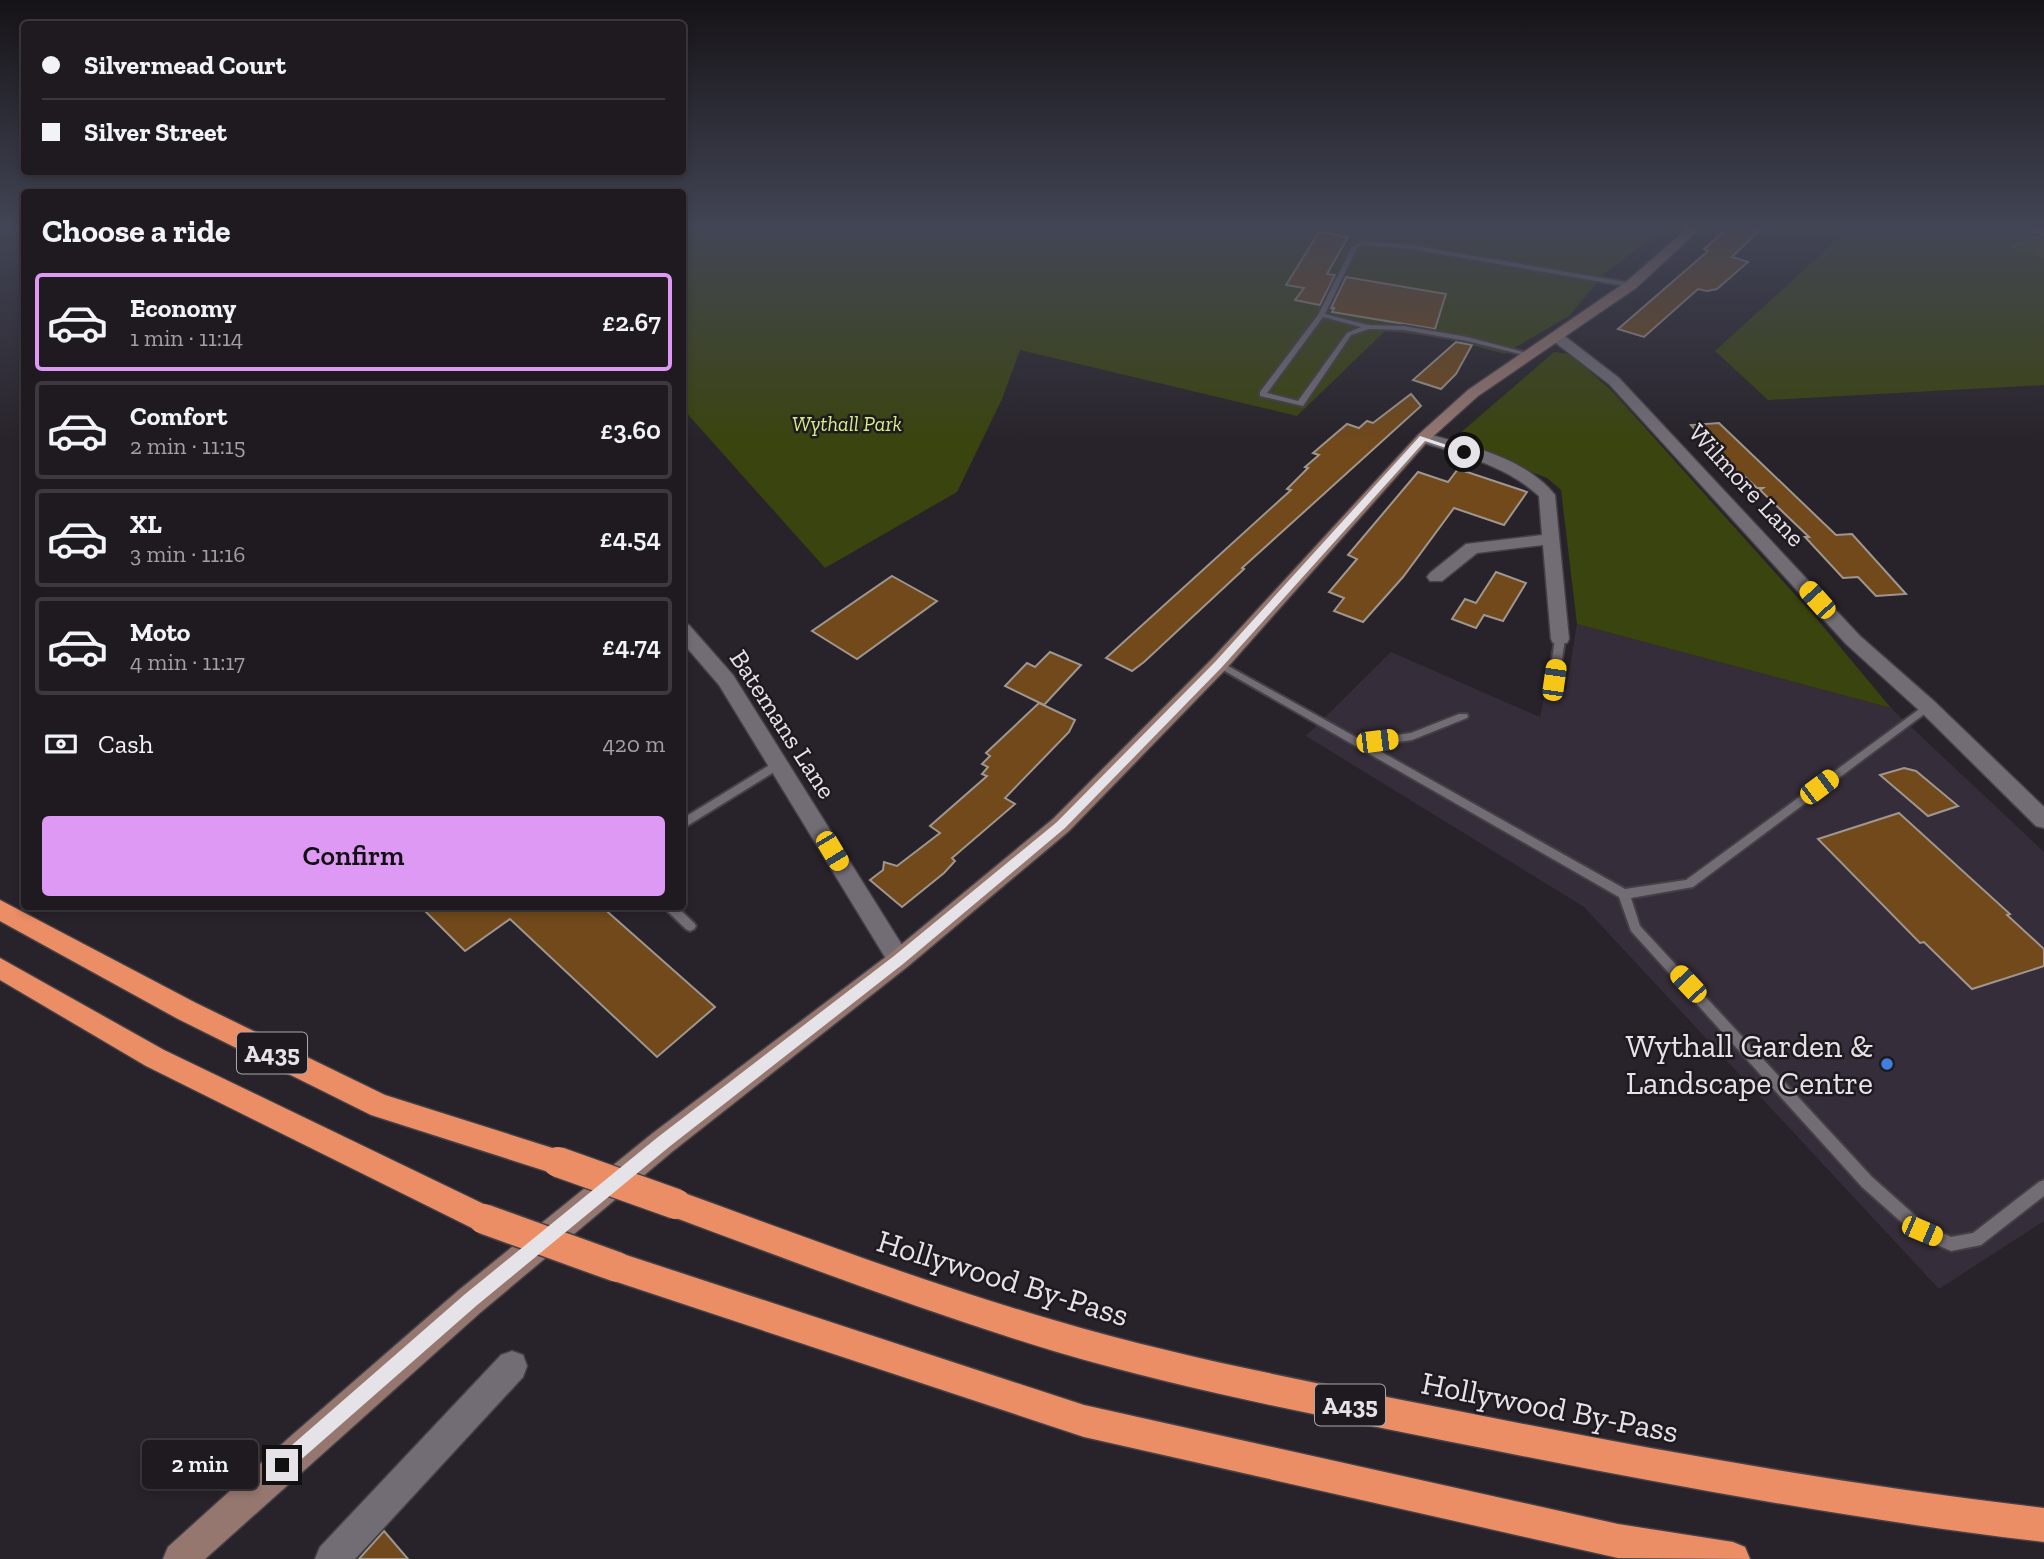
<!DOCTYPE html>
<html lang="en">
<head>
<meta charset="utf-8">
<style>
	:root { --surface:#1e1a20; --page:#262329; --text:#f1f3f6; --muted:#a1a1a5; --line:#3c383e; --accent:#dd99f3 }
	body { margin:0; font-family:"Zilla Slab",serif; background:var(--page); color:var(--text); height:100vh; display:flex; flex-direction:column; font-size:26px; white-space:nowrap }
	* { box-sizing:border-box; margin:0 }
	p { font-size:23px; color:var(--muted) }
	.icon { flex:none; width:38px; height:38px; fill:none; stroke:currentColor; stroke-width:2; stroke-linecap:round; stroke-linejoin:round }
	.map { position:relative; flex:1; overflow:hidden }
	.details { position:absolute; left:21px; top:189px; width:665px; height:721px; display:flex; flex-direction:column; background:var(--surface); border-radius:7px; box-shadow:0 4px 10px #0003,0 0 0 2px var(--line) }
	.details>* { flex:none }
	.guide { position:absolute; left:21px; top:21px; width:665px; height:154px; border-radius:7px; box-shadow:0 4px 10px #0003,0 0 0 2px var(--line); display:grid; align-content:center; height:154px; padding:0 21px; background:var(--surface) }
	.end { position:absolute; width:32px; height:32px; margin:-16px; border:9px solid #e6e3e8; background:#111; box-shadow:0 0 0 4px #111 }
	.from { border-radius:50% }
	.bubble { position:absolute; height:49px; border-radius:7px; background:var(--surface); box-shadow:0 4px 10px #0003,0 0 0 2px var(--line); font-size:23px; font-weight:600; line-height:49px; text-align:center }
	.car { position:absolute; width:21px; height:42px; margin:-21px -10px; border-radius:9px; box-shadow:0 0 5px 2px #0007; background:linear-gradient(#f5c518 24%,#345 0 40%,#f5c518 0 76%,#345 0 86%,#f5c518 0) }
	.guide b { display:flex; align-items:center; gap:24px; height:66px; font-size:26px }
	.guide b+b { border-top:2px solid var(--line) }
	.guide i { width:18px; height:18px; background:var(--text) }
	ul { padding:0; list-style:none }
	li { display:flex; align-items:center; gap:21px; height:98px; margin:0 14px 10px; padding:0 7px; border:4px solid var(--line); border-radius:7px }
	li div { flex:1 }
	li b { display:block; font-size:26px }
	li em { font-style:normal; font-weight:600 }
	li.current { border-color:var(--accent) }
	li>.icon { width:63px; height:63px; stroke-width:1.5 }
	h2 { padding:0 21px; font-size:32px; line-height:84px }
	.pay { display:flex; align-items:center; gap:18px; height:77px; padding:0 21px; font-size:26px }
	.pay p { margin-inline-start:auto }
	.primary-button { display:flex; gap:14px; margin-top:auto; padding:14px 21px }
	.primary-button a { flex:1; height:80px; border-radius:7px; background:var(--accent); color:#111; font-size:28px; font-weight:600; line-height:80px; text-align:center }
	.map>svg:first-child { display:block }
</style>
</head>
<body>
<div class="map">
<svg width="2044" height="1559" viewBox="0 0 2044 1559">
	<rect width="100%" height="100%" fill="#28232a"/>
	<path fill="#352d39" d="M 1577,624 L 1891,708 L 2044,852 L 2044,1221 L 1939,1289 L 1584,907 L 1306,736 L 1391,652 L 1540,717 L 1546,689 L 1566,690 Z"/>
	<g fill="#3a440e">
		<path d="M 682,226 L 1670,226 L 1607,271 L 1569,316 L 1504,354 L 1446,338 L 1385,331 L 1297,416 L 1020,350 L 1002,399 L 957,492 L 825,568 L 683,409 Z"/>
		<path d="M 1812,226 L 2005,226 L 2027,233 L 2012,247 L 2044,258 L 2044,385 L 1768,400 L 1715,351 L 1842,235 Z"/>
		<path d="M 1554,352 L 1570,354 L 1613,392 L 1816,618 L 1891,708 L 1577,624 L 1561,490 L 1547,478 L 1451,441 Z"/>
	</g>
	<path fill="#4d5b05" d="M 2027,233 L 2044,238 L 2044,258 L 2011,247 Z"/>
	<g fill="#71491b" stroke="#9e968f" stroke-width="2">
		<path d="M 1730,226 L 1764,226 L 1732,257 L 1748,262 L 1717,289 L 1707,291 L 1698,289 L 1644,337 L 1618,329 L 1708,251 L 1704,249 Z"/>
		<path d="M 1319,232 L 1348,237 L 1327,274 L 1335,275 L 1320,305 L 1295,300 L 1304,288 L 1286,285 Z"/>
		<path d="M 1346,277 L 1446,294 L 1435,329 L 1332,312 L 1334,308 L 1331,308 Z"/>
		<path d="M 1456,342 L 1472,345 L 1456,374 L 1441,389 L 1413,380 Z"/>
		<path d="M 1411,394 L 1421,406 L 1242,568 L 1244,569 L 1144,662 L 1132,671 L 1106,658 L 1291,490 L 1287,489 L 1308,468 L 1305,467 L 1319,455 L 1313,453 L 1347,424 L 1359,428 L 1367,421 L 1373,423 Z"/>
		<path d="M 1719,423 L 1836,535 L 1852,534 L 1906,594 L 1876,596 L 1858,577 L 1843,578 L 1805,537 L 1809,537 L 1760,490 L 1763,488 L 1757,488 L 1740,472 L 1733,472 L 1691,425 Z"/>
		<path d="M 1458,469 L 1527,492 L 1504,525 L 1454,508 L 1403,577 L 1363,622 L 1334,611 L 1344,598 L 1329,592 L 1357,559 L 1348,555 L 1418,472 L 1448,482 Z"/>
		<path d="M 1496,572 L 1526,583 L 1503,621 L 1484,615 L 1476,628 L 1452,619 L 1465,599 L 1476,603 Z"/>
		<path d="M 892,576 L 937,601 L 857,659 L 812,631 Z"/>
		<path d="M 1050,652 L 1081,665 L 1044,705 L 1005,686 L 1027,663 L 1035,667 Z"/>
		<path d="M 1039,703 L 1075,720 L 1069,732 L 1005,798 L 1015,804 L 952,858 L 955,861 L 944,873 L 902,907 L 870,880 L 883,870 L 884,862 L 897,866 L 940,833 L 930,826 L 987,776 L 982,774 L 988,767 L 982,764 L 990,756 L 986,753 Z"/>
		<path d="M 1904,768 L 1916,771 L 1958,806 L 1928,816 L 1880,775 Z"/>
		<path d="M 1899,813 L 2010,914 L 2007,915 L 2044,949 L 2044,966 L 1972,989 L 1924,942 L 1920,943 L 1818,839 Z"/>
		<path d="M 420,906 L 601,906 L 715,1007 L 657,1057 L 510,919 L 465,951 Z"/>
		<path d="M 384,1531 L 408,1559 L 359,1559 Z"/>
	</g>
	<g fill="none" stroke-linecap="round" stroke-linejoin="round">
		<defs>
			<g id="lane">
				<path d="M 1362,241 L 1411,245 L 1631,283 L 1634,285 L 1631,287 L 1411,249 L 1363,245 L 1357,248 L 1325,314 L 1368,325 L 1404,326 L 1467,337 L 1531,354 L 1528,356 L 1467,341 L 1404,330 L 1369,329 L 1351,335 L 1303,406 L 1260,396 L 1260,392 L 1318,315 L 1352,247 ZM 1323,317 L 1361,327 L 1347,333 L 1298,401 L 1267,393 Z"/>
				<path d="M 1560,636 L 1565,639 L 1559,680 L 1554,683 L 1549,680 L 1555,639 Z"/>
				<path d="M 1219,661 L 1361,740 L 1411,733 L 1459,714 L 1467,714 L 1468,716 L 1467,718 L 1412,740 L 1371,746 L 1625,889 L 1686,880 L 1925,705 L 1931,705 L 1933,707 L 1931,709 L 1693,887 L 1631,898 L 1640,926 L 1872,1177 L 1927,1226 L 1951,1237 L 1973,1233 L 2039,1182 L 2044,1180 L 2044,1196 L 1981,1245 L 1951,1251 L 1917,1236 L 1862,1187 L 1631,931 L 1619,897 L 1216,666 L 1214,664 L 1216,662 Z"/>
				<path d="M 778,760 L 782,761 L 783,764 L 782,767 L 682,829 L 682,819 Z"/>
				<path d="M 662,906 L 676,906 L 694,923 L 696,926 L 694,929 L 690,931 L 686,929 Z"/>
			</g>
			<g id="street">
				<path d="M 1552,334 L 1562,334 L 1619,378 L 1860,636 L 1935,702 L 2044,807 L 2044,828 L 2036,826 L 1921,712 L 1846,644 L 1609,384 L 1552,340 Z"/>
				<path d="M 1423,433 C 1466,444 1526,458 1555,495 L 1569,639 L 1567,643 L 1553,643 L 1551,639 L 1543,545 L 1477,553 L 1442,581 L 1430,581 L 1427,577 L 1430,573 L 1466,544 L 1542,535 L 1539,496 C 1505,465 1461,455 1418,441 L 1418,435 Z"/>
				<path d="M 682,623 L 689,625 L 733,675 L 907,953 L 911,960 L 907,967 L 899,970 L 891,967 L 719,685 L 682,642 Z"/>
				<path d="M 512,1351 L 523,1355 L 527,1366 L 523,1377 L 355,1559 L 315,1559 L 320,1547 L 501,1355 Z"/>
			</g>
			<g id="secondary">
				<path d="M 1690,226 L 1703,226 L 1636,288 L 1478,396 L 1428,441 L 1226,669 L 1069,831 L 907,967 L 673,1151 L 481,1312 L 205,1559 L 163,1559 L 168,1547 L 291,1436 L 459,1290 L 653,1133 L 891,953 L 1053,819 L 1212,659 L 1418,435 L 1468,390 L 1626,282 Z"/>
				<path d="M 2020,226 L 2044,228 L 2044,236 L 2022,228 Z"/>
			</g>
			<g id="highway">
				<path d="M 0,900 L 196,1003 L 385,1095 L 568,1153 L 572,1162 L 568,1171 L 558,1175 L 371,1115 L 178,1019 L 0,921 Z"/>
				<path d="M 0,958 L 164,1050 L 494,1209 L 498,1219 L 494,1229 L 484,1233 L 474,1229 L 146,1066 L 0,980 Z"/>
				<path d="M 676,1190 C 802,1236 928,1284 1057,1321 C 1189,1360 1323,1384 1458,1411 C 1652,1450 1847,1485 2044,1508 L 2044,1542 C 1847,1519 1652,1482 1457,1443 C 1323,1416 1189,1391 1057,1352 C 928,1313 802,1265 676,1218 L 666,1214 L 662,1204 L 666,1194 Z"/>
				<path d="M 617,1252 L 1084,1405 L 1618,1524 L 1733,1542 L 1745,1547 L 1750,1559 L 1618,1558 L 1084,1437 L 617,1282 L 607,1277 L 602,1267 L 607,1257 Z"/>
			</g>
		</defs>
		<use href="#lane" stroke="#444046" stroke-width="4"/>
		<use href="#street" stroke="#444046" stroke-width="3"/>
		<use href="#secondary" stroke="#444046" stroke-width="3"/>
		<use href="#highway" stroke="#444046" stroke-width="3"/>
		<use href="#lane" fill="#726d75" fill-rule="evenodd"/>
		<use href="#street" fill="#726d75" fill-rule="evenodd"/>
		<use href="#secondary" fill="#967770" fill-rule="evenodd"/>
		<use href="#highway" fill="#eb8d65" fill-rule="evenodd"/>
		<defs>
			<g id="highway-bridge">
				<path d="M 558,1162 L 676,1204"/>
				<path d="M 484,1219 L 617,1267"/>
			</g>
		</defs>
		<use href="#highway-bridge" stroke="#444046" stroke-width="33" stroke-linecap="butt"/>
		<use href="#highway-bridge" stroke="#eb8d65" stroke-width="30"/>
	</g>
	<linearGradient id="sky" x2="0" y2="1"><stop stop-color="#161317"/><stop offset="0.51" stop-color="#424555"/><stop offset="1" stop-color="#424555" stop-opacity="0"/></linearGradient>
	<rect width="2044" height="444" fill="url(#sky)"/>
	<path fill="#e6e3e8" d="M 1420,436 L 1468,452 L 1464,454 L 1425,441 L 1222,667 L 1065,828 L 903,964 L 669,1147 L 476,1306 L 288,1471 L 282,1474 L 276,1471 L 273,1465 L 276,1459 L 464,1295 L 658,1137 L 894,956 L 1057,822 L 1215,662 Z"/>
	<circle fill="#3f7fe0" stroke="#1e1a20" stroke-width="2.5" cx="1887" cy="1064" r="7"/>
	<g text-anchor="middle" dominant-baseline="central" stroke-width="5" stroke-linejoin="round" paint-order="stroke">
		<g font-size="21" font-style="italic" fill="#d6ed85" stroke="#1e1a20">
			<text x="847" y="423">Wythall Park</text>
		</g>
		<g fill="#1e1a20" stroke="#aaa7ac" stroke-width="2">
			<rect x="237" y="1032.5" width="70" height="41" rx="5"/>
			<rect x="1315" y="1384.5" width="70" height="41" rx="5"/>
		</g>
		<g font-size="24" font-weight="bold" fill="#e6e3e8">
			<text x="272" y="1053">A435</text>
			<text x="1350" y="1405">A435</text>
		</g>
		<g font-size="26" fill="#e6e3e8" stroke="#1e1a20">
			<text transform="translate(1747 485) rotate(47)">Wilmore Lane</text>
			<text transform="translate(783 724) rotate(57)">Batemans Lane</text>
		</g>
		<g font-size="32" fill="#e6e3e8" stroke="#1e1a20" text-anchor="end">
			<text x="1873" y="1046">Wythall Garden &amp;<tspan x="1873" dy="37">Landscape Centre</tspan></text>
		</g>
		<g font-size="32" fill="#e6e3e8" stroke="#1e1a20">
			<text transform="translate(1003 1278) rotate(17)">Hollywood By-Pass</text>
			<text transform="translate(1550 1407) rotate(11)">Hollywood By-Pass</text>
		</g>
	</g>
</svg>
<i class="end from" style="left:1464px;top:452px"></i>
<i class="end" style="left:282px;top:1465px"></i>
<div class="bubble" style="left:142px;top:1440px;width:116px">2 min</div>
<i class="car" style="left:1817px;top:600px;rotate:318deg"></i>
<i class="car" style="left:1554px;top:680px;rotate:8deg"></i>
<i class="car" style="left:1377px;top:741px;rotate:83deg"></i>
<i class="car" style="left:1819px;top:787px;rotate:53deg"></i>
<i class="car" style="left:832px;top:851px;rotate:149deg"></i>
<i class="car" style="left:1688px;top:984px;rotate:317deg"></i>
<i class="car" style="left:1922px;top:1231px;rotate:113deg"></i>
<div class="guide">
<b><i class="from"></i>Silvermead Court</b>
<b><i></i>Silver Street</b>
</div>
<section class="details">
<h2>Choose a ride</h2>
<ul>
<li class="current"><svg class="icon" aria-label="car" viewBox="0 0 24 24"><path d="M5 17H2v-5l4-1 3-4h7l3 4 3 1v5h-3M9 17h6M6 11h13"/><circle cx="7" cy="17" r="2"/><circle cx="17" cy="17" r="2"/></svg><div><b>Economy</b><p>1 min · 11:14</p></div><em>£2.67</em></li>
<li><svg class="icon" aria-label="car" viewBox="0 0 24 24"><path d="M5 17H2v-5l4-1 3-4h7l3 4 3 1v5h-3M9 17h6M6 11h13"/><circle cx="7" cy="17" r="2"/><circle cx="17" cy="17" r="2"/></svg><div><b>Comfort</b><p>2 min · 11:15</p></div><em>£3.60</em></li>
<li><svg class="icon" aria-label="car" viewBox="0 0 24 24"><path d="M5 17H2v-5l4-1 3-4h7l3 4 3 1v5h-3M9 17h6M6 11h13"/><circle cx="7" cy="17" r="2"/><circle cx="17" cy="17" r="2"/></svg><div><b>XL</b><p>3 min · 11:16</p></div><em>£4.54</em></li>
<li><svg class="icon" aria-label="car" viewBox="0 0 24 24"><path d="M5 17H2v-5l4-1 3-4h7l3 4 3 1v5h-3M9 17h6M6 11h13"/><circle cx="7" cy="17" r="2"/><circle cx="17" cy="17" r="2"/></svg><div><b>Moto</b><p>4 min · 11:17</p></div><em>£4.74</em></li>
</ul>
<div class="pay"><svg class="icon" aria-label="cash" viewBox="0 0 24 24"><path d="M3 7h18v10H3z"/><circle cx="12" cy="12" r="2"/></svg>Cash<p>420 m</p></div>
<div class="primary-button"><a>Confirm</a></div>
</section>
</div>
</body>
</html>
